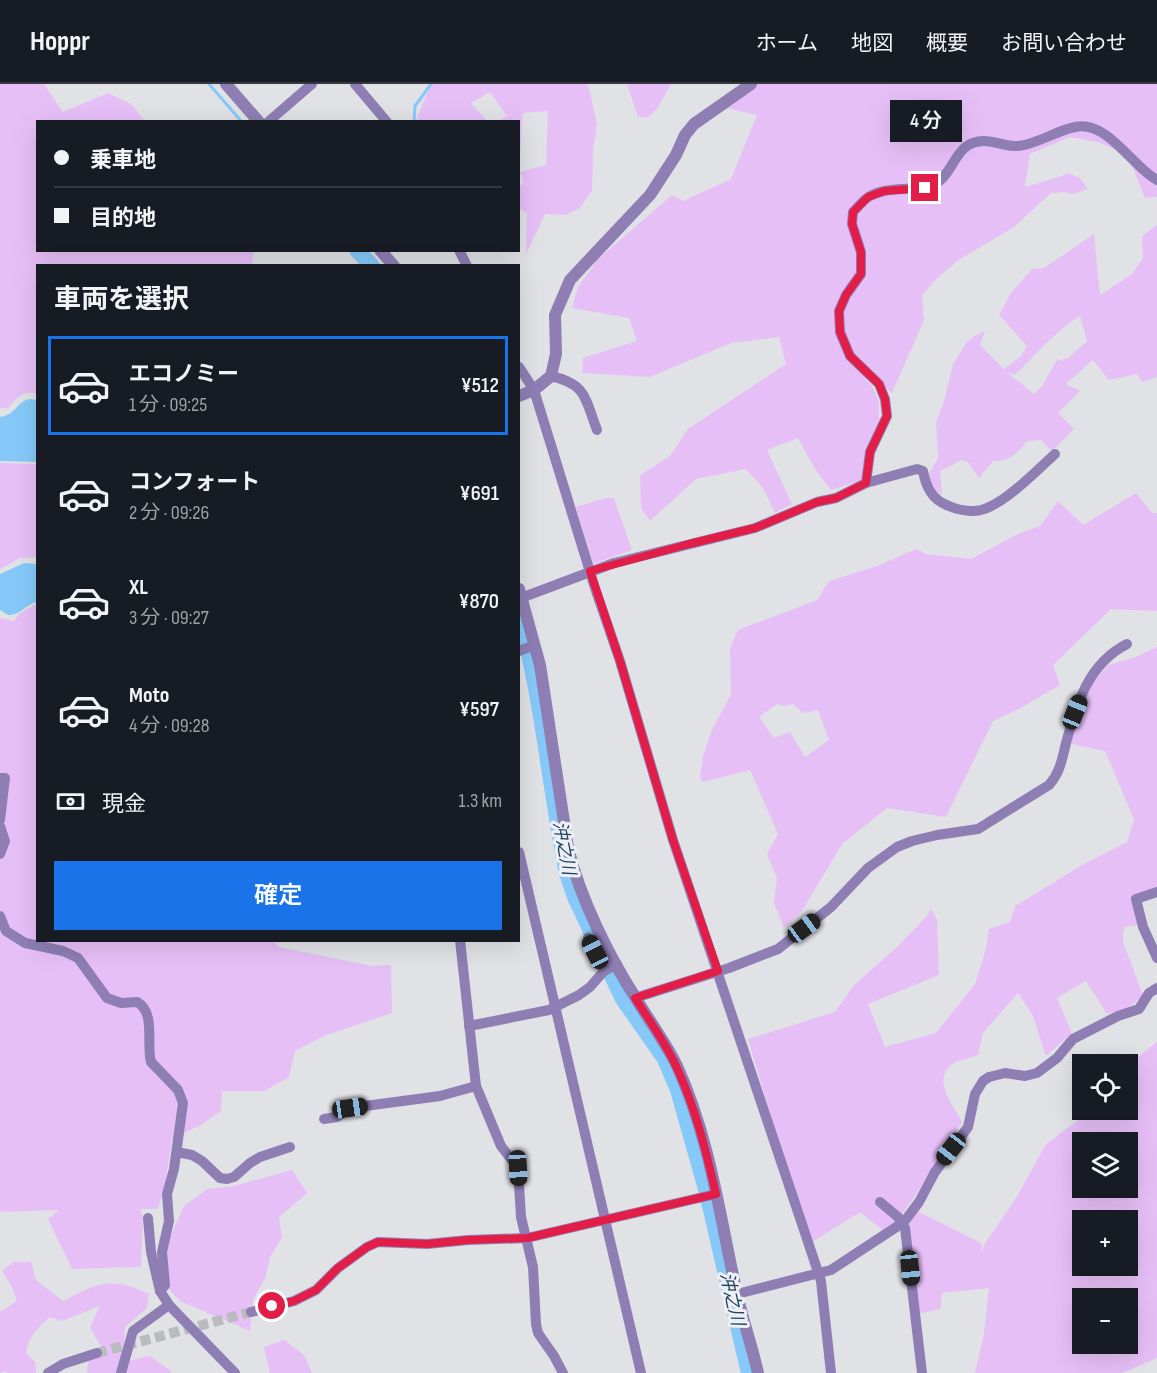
<!DOCTYPE html>
<html lang="ja">
<head>
<meta charset="utf-8">
<style>
	:root { --surface:#171b24; --page:#20242c; --text:#f1f3f6; --muted:#9ea1a6; --line:#363941; --accent:#1a73e8 }
	body { margin:0; font-family:"Sofia Sans Condensed","Noto Sans JP",sans-serif; background:var(--page); color:var(--text); height:100vh; display:flex; flex-direction:column; font-size:22px; white-space:nowrap }
	* { box-sizing:border-box; margin:0 }
	p { font-size:20px; color:var(--muted) }
	.icon { flex:none; width:33px; height:33px; fill:none; stroke:currentColor; stroke-width:2; stroke-linecap:round; stroke-linejoin:round }
	.map { position:relative; flex:1; overflow:hidden }
	.side { position:absolute; left:36px; top:180px; width:484px; height:678px; display:flex; flex-direction:column; background:var(--surface); border-radius:0px; box-shadow:0 6px 24px #0002 }
	.side>* { flex:none }
	.hud { position:absolute; left:36px; top:36px; width:484px; height:132px; border-radius:0px; box-shadow:0 6px 24px #0002; display:grid; align-content:center; height:132px; padding:0 18px; background:var(--surface) }
	.controls { position:absolute; left:1072px; top:970px; display:grid; gap:12px }
	.controls a { display:grid; place-items:center; width:66px; height:66px; border-radius:0px; background:var(--surface); box-shadow:0 6px 24px #0002; font-size:30px }
	.end { position:absolute; width:27px; height:27px; margin:-14px; border:8px solid #e11d48; background:#fff; box-shadow:0 0 0 3px #fff }
	.from { border-radius:50% }
	.bubble { position:absolute; height:42px; border-radius:0px; background:var(--surface); box-shadow:0 6px 24px #0002; font-size:20px; font-weight:600; line-height:42px; text-align:center }
	.car { position:absolute; width:18px; height:36px; margin:-18px -9px; border-radius:8px; box-shadow:0 0 4px 2px #0007; background:linear-gradient(#222 24%,#8ab4d8 0 40%,#222 0 76%,#8ab4d8 0 86%,#222 0) }
	.hud b { display:flex; align-items:center; gap:21px; height:57px; font-size:22px }
	.hud b+b { border-top:2px solid var(--line) }
	.hud i { width:15px; height:15px; background:var(--text) }
	ul { padding:0; list-style:none }
	li { display:flex; align-items:center; gap:18px; height:99px; margin:0 12px 9px; padding:0 6px; border:3px solid transparent; border-radius:0px }
	li div { flex:1 }
	li b { display:block; font-size:22px }
	li em { font-style:normal; font-weight:600 }
	li.current { border-color:var(--accent) }
	li>.icon { width:54px; height:54px; stroke-width:1.5 }
	h2 { padding:0 18px; font-size:27px; line-height:72px }
	.pay { display:flex; align-items:center; gap:15px; height:66px; padding:0 18px; font-size:22px }
	.pay p { margin-inline-start:auto }
	.button { display:flex; gap:12px; margin-top:auto; padding:12px 18px }
	.button a { flex:1; height:69px; border-radius:0px; background:var(--accent); color:#fff; font-size:24px; font-weight:600; line-height:69px; text-align:center }
	header { display:flex; align-items:center; gap:36px; box-sizing:border-box; height:84px; padding:0 30px; background:var(--surface); border-bottom:2px solid var(--line) }
	header strong { font-size:28px }
	nav { display:flex; gap:33px; margin-inline-start:auto; font-size:21px }
	.map>svg:first-child { display:block }
</style>
</head>
<body>
<header>
<strong>Hoppr</strong>
<nav><a>ホーム</a><a>地図</a><a>概要</a><a>お問い合わせ</a></nav>
</header>
<div class="map">
<svg width="1157" height="1289" viewBox="0 0 1157 1289">
	<rect width="100%" height="100%" fill="#e1e2e6"/>
	<g fill="#e7bff7" fill-rule="evenodd">
		<path d="M 0,0 L 44,0 L 63,28 L 108,9 L 131,20 L 145,37 L 38,38 L 38,166 L 254,167 L 252,181 L 38,182 L 37,309 C 22,307 18,313 8,324 L 0,324 Z"/>
		<path d="M 431,0 L 588,0 L 597,40 L 593,67 L 592,107 L 580,124 L 565,131 L 545,130 L 526,170 L 527,130 L 519,124 L 519,102 L 524,99 L 520,88 L 546,81 L 548,27 L 523,29 L 519,83 L 519,38 L 500,37 L 506,32 L 512,30 L 506,31 L 490,8 L 471,19 L 487,37 L 416,37 Z"/>
		<path d="M 627,0 L 671,0 L 657,25 L 648,33 L 638,33 Z"/>
		<path d="M 746,0 L 1157,0 L 1157,113 L 1145,114 L 1128,71 L 1098,58 L 1070,53 L 1030,70 L 1025,103 L 1059,93 L 1068,89 L 1080,94 L 1088,105 L 1072,110 L 1065,108 L 1051,109 L 1014,143 L 957,177 L 934,197 L 922,212 L 924,236 L 892,309 L 860,282 L 866,296 L 872,302 L 879,317 L 879,335 L 875,358 L 864,371 L 866,395 L 831,406 L 815,385 L 798,354 L 767,366 L 792,420 L 775,429 L 763,404 L 746,385 L 696,395 L 650,437 L 641,424 L 640,391 L 670,372 L 688,345 L 786,280 L 779,253 L 731,259 L 650,293 L 582,289 L 583,274 L 637,257 L 629,234 L 572,224 L 578,203 L 598,175 L 672,111 L 683,117 L 731,95 L 757,31 L 721,23 Z"/>
		<path d="M 1157,141 L 1157,293 L 1142,298 L 1137,290 L 1109,296 L 1093,276 L 1066,300 L 1080,307 L 1058,329 L 1074,345 L 1052,367 L 1041,356 L 1027,357 C 1017,369 1010,378 993,377 L 979,394 L 969,379 L 962,376 L 940,387 L 942,410 L 932,405 L 929,390 L 938,374 L 936,338 L 944,317 L 953,280 L 966,259 L 974,252 L 985,247 L 980,261 L 1004,285 L 1021,272 L 1027,262 L 999,231 L 1011,209 L 1032,185 L 1044,184 L 1094,150 L 1100,211 L 1132,190 L 1143,174 L 1142,152 ZM 1080,232 L 1087,257 L 1068,274 L 1056,277 L 1043,301 L 1034,310 L 1007,288 L 1015,291 C 1036,271 1055,247 1080,232 Z"/>
		<path d="M 0,379 L 38,380 L 37,473 L 20,474 L 0,485 Z"/>
		<path d="M 1136,409 L 1152,429 L 1157,429 L 1157,527 L 1111,525 L 1053,581 L 1060,601 L 1017,626 L 993,637 L 946,733 L 887,724 L 842,760 L 802,827 L 784,844 L 774,819 L 777,794 L 767,770 L 778,750 L 750,686 L 703,698 L 700,694 L 703,672 L 712,646 L 731,610 L 730,564 L 738,546 L 817,516 L 829,497 L 877,482 L 916,465 L 926,470 L 971,475 L 1018,450 L 1040,442 L 1058,417 L 1083,441 ZM 777,620 L 784,622 L 793,620 L 803,629 L 818,626 L 829,656 L 805,673 L 790,648 L 774,654 L 759,633 Z"/>
		<path d="M 606,414 L 614,414 L 632,466 L 593,480 L 576,423 Z"/>
		<path d="M 34,521 L 37,521 L 38,856 L 273,857 L 279,863 L 372,882 L 391,881 L 392,929 L 324,952 L 295,967 L 289,993 L 265,1007 L 222,1007 L 221,1027 L 201,1041 L 172,1055 L 165,1101 L 158,1125 L 140,1125 L 143,1133 L 141,1183 L 72,1185 L 48,1135 L 59,1126 L 0,1128 L 0,534 L 14,537 L 19,530 Z"/>
		<path d="M 1157,563 L 1157,803 L 1131,814 L 1140,841 L 1124,843 L 1123,858 L 1143,911 L 1130,923 L 1107,930 L 1086,897 L 1057,914 L 1072,949 L 1046,972 L 1033,932 L 1018,909 L 983,949 L 978,971 C 970,974 957,976 951,981 C 932,997 954,1022 962,1038 L 913,1115 L 887,1150 L 860,1128 L 809,1160 L 748,955 L 835,928 L 854,901 L 896,864 L 926,833 L 931,825 L 937,835 L 939,891 L 868,920 L 885,963 L 936,949 L 975,900 L 986,865 L 989,845 L 1010,838 L 1015,822 L 1082,781 L 1127,758 L 1134,735 L 1105,667 L 1071,660 L 1082,622 L 1091,601 L 1108,581 L 1133,574 Z"/>
		<path d="M 1157,958 L 1157,1274 L 1122,1289 L 975,1289 L 984,1250 L 989,1204 L 942,1209 L 940,1225 L 918,1230 L 909,1145 L 911,1135 L 917,1127 L 981,1159 L 982,1168 L 985,1159 L 1015,1116 L 1046,1060 L 1092,1026 L 1128,1026 L 1128,984 L 1138,973 ZM 1083,1059 L 1128,1059 L 1128,1104 L 1083,1104 ZM 1083,1137 L 1128,1137 L 1128,1182 L 1083,1182 ZM 1083,1215 L 1128,1215 L 1128,1260 L 1083,1260 Z"/>
		<path d="M 292,1086 L 307,1109 L 279,1133 L 282,1154 L 270,1173 L 266,1192 L 253,1216 L 250,1247 L 180,1217 L 167,1203 L 167,1160 L 184,1122 L 207,1105 L 234,1102 Z"/>
		<path d="M 13,1178 L 31,1178 L 36,1196 L 63,1217 C 100,1198 110,1192 149,1210 L 147,1224 L 125,1243 L 123,1278 L 150,1272 L 171,1287 L 170,1289 L 87,1289 L 89,1271 L 101,1263 L 90,1243 L 100,1222 L 62,1237 L 50,1233 C 37,1244 29,1252 26,1269 L 35,1278 L 36,1289 L 7,1289 L 6,1287 L 0,1289 L 0,1228 L 17,1217 L 12,1203 L 2,1187 Z"/>
		<path d="M 284,1256 L 304,1271 L 312,1289 L 270,1289 L 264,1263 Z"/>
	</g>
	<g fill="#86c9f9">
		<path d="M 30,315 L 37,316 L 37,378 L 0,377 L 0,333 C 16,331 17,317 30,315 Z"/>
		<path d="M 24,479 L 37,480 L 37,518 C 26,520 21,531 8,531 L 0,526 L 0,490 Z"/>
	</g>
	<g fill="none" stroke-linecap="round" stroke-linejoin="round">
		<g stroke="#86c9f9" stroke-width="3">
			<path d="M 209,0 L 242,38"/>
			<path d="M 414,38 L 415,22 L 431,0"/>
		</g>
		<g stroke="#86c9f9" stroke-width="16">
			<path d="M 357,166 L 372,182"/>
			<path d="M 519,530 C 543,615 549,703 567,789 L 575,813 L 623,915 L 665,975 L 678,1006 L 706,1105 L 749,1289"/>
		</g>
		<path stroke="#babbbe" stroke-width="10" stroke-dasharray="10 5" stroke-linecap="butt" d="M 97,1269 L 251,1228"/>
		<g stroke="#8e7eb4" stroke-width="10">
			<path d="M 355,0 L 387,38"/>
			<path d="M 268,38 L 312,0"/>
			<path d="M 459,166 L 467,182"/>
			<path d="M 519,283 L 534,306 L 595,504 L 620,577 L 673,756 L 806,1152 L 821,1197 L 831,1289"/>
			<path d="M 551,292 C 587,300 585,315 597,346"/>
			<path d="M 866,399 L 870,368 L 887,332 L 885,315 L 879,300 L 850,272 L 840,248 L 839,227 L 846,211 L 861,190 L 861,168 L 852,140 L 853,128 C 858,123 863,116 870,112 C 890,101 915,109 936,99 C 951,92 955,65 973,59 C 989,53 1003,63 1018,62 C 1035,61 1058,46 1075,43 C 1108,36 1132,83 1157,96"/>
			<path d="M 521,514 L 614,479 L 755,444 L 817,418 L 836,414 L 866,399 L 917,385 L 923,387 C 926,403 932,416 949,422 C 956,425 964,427 972,427 C 997,429 1037,386 1055,370"/>
			<path d="M 519,567 L 535,561"/>
			<path d="M 0,694 L 5,694 L 0,736"/>
			<path d="M 0,742 L 5,757 L 0,770"/>
			<path d="M 519,768 L 641,1289"/>
			<path d="M 1157,808 L 1136,815 L 1143,843 L 1157,874"/>
			<path d="M 0,832 L 6,847 L 25,859 L 63,867 L 78,874 L 107,914 L 121,919 L 137,918 C 156,928 146,960 151,978 L 178,1006 L 183,1019 L 174,1085 L 167,1110 L 169,1137 L 162,1168 L 165,1201 L 160,1207"/>
			<path d="M 588,854 L 604,887"/>
			<path d="M 460,856 L 476,1002 L 501,1062 L 518,1084 L 521,1133 L 533,1183 L 536,1240 L 538,1249 L 554,1272 L 563,1289"/>
			<path d="M 635,914 L 729,884 L 778,865 L 831,823 L 868,784 L 897,763 L 912,757 L 937,751 L 978,745 L 1049,701 C 1060,689 1062,675 1066,659 C 1077,619 1088,580 1127,560"/>
			<path d="M 469,942 L 549,926 L 579,911 L 590,903 L 604,887 L 617,880"/>
			<path d="M 324,1035 L 337,1033 L 350,1024 L 440,1012 L 476,1002"/>
			<path d="M 177,1068 L 192,1071 L 202,1077 L 220,1094 L 227,1095 L 234,1093 L 250,1079 L 260,1073 L 290,1063"/>
			<path d="M 880,1118 L 898,1133 L 905,1144 L 922,1289"/>
			<path d="M 148,1134 L 151,1168 L 160,1207 L 169,1221 L 235,1289"/>
			<path d="M 737,1210 L 831,1186 L 904,1138 L 919,1118 L 935,1088 L 968,1043 L 975,1010 L 983,997 L 989,993 L 1005,989 L 1025,992 L 1037,989 L 1057,974 L 1073,955 L 1118,932 L 1139,925 L 1149,909 L 1157,904"/>
			<path d="M 251,1228 L 294,1217 L 316,1206 L 338,1184 L 367,1163 L 378,1158 L 427,1160 L 468,1156 L 527,1154 L 716,1110"/>
			<path d="M 48,1289 L 63,1280 L 97,1269"/>
			<path d="M 121,1289 L 133,1247 L 169,1221"/>
		</g>
		<g stroke="#8e7eb4" stroke-width="12">
			<path d="M 226,0 L 259,38"/>
			<path d="M 380,166 L 394,182"/>
			<path d="M 519,312 L 534,306 L 551,292 L 556,270 L 555,231 L 570,196 L 650,111 L 676,71 L 685,51 L 694,40 L 751,0"/>
			<path d="M 519,505 L 540,581 L 568,764 C 580,814 609,873 637,916 C 650,938 666,959 677,982 C 710,1054 720,1134 737,1210 C 743,1237 752,1262 758,1289"/>
		</g>
	</g>
	<g fill="none" stroke-linecap="round" stroke-linejoin="round">
		<path stroke="#e11d48" stroke-width="8" d="M 272,1222 L 294,1217 L 316,1206 L 338,1184 L 367,1163 L 378,1158 L 427,1160 L 468,1156 L 527,1154 L 716,1110 C 706,1067 695,1022 676,982 C 665,958 649,936 635,914 L 718,887 L 673,756 L 620,577 L 590,487 L 689,460 L 755,444 L 817,418 L 836,414 L 866,399 L 870,368 L 887,332 L 885,315 L 879,300 L 850,272 L 840,248 L 839,227 L 846,211 L 861,190 L 861,168 L 852,140 L 853,128 L 868,113 L 884,107 L 925,104"/>
	</g>
	<g text-anchor="middle" dominant-baseline="central" stroke-width="6" stroke-linejoin="round" paint-order="stroke">
		<g font-size="18" font-style="italic" fill="#1f445d" stroke="#eeeff4">
			<text transform="translate(564 764) rotate(79)">沖之川</text>
			<text transform="translate(732 1215) rotate(77)">沖之川</text>
		</g>
	</g>
</svg>
<div class="controls">
<a><svg class="icon" aria-label="locate" viewBox="0 0 24 24"><circle cx="12" cy="12" r="6"/><path d="M12 2v4M12 18v4M2 12h4M18 12h4"/></svg></a>
<a><svg class="icon" aria-label="layers" viewBox="0 0 24 24"><path d="M12 4l9 5-9 5-9-5zM3 14l9 5 9-5"/></svg></a>
<a>+</a>
<a>−</a>
</div>
<i class="end from" style="left:272px;top:1222px"></i>
<i class="end" style="left:925px;top:104px"></i>
<div class="bubble" style="left:890px;top:16px;width:72px">4 分</div>
<i class="car" style="left:1075px;top:628px;rotate:22deg"></i>
<i class="car" style="left:804px;top:844px;rotate:54deg"></i>
<i class="car" style="left:595px;top:868px;rotate:333deg"></i>
<i class="car" style="left:350px;top:1024px;rotate:82deg"></i>
<i class="car" style="left:951px;top:1065px;rotate:218deg"></i>
<i class="car" style="left:518px;top:1084px;rotate:177deg"></i>
<i class="car" style="left:910px;top:1184px;rotate:174deg"></i>
<div class="hud">
<b><i class="from"></i>乗車地</b>
<b><i></i>目的地</b>
</div>
<section class="side">
<h2>車両を選択</h2>
<ul>
<li class="current"><svg class="icon" aria-label="car" viewBox="0 0 24 24"><path d="M5 17H2v-5l4-1 3-4h7l3 4 3 1v5h-3M9 17h6M6 11h13"/><circle cx="7" cy="17" r="2"/><circle cx="17" cy="17" r="2"/></svg><div><b>エコノミー</b><p>1 分 · 09:25</p></div><em>¥512</em></li>
<li><svg class="icon" aria-label="car" viewBox="0 0 24 24"><path d="M5 17H2v-5l4-1 3-4h7l3 4 3 1v5h-3M9 17h6M6 11h13"/><circle cx="7" cy="17" r="2"/><circle cx="17" cy="17" r="2"/></svg><div><b>コンフォート</b><p>2 分 · 09:26</p></div><em>¥691</em></li>
<li><svg class="icon" aria-label="car" viewBox="0 0 24 24"><path d="M5 17H2v-5l4-1 3-4h7l3 4 3 1v5h-3M9 17h6M6 11h13"/><circle cx="7" cy="17" r="2"/><circle cx="17" cy="17" r="2"/></svg><div><b>XL</b><p>3 分 · 09:27</p></div><em>¥870</em></li>
<li><svg class="icon" aria-label="car" viewBox="0 0 24 24"><path d="M5 17H2v-5l4-1 3-4h7l3 4 3 1v5h-3M9 17h6M6 11h13"/><circle cx="7" cy="17" r="2"/><circle cx="17" cy="17" r="2"/></svg><div><b>Moto</b><p>4 分 · 09:28</p></div><em>¥597</em></li>
</ul>
<div class="pay"><svg class="icon" aria-label="cash" viewBox="0 0 24 24"><path d="M3 7h18v10H3z"/><circle cx="12" cy="12" r="2"/></svg>現金<p>1.3 km</p></div>
<div class="button"><a>確定</a></div>
</section>
</div>
</body>
</html>
